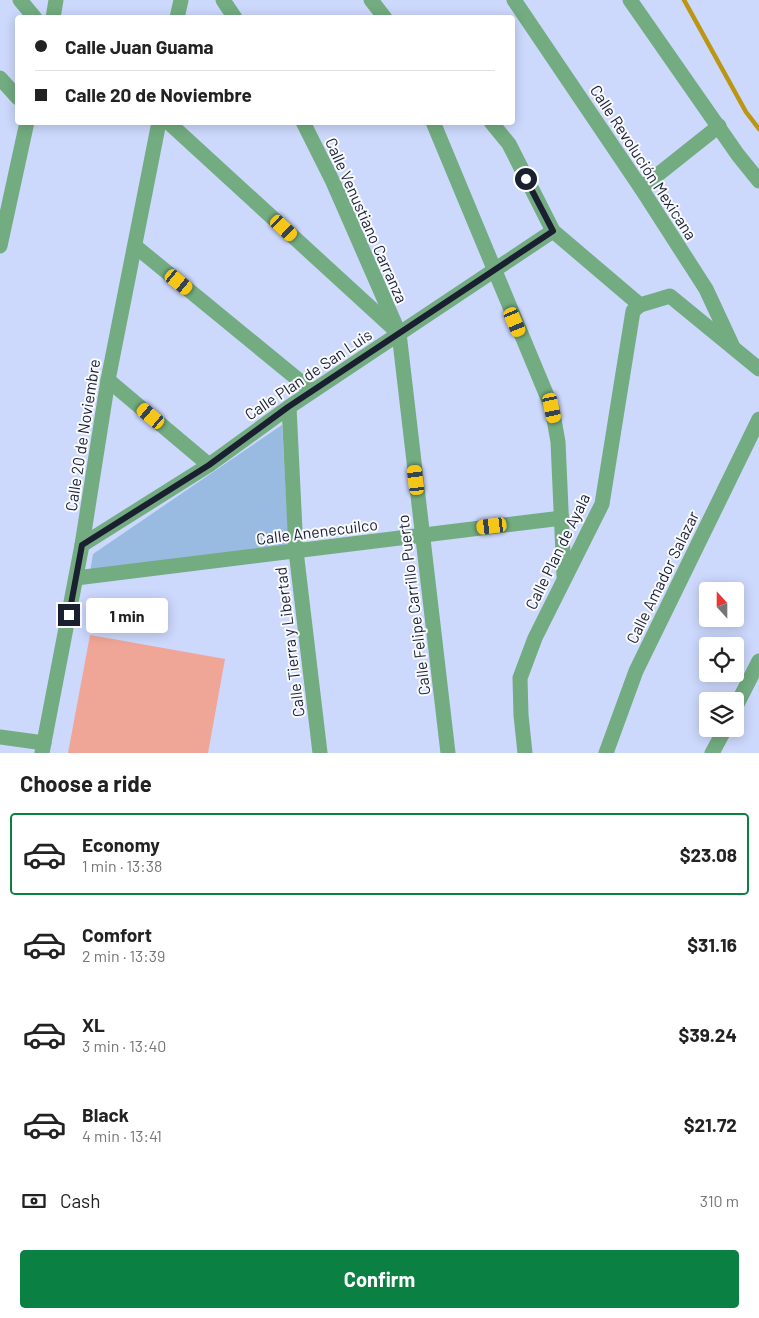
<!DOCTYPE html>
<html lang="en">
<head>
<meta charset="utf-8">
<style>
	:root { --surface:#fff; --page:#f6f6f6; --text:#222; --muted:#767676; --line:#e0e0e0; --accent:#0b8043 }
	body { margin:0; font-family:Barlow,sans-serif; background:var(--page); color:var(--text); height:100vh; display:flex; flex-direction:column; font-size:19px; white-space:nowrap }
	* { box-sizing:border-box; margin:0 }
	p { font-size:16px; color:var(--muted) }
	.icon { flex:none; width:28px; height:28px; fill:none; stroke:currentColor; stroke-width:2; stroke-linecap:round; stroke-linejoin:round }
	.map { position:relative; height:753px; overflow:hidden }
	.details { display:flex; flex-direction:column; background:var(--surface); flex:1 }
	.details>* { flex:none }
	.hud { position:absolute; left:15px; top:15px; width:500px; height:110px; border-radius:5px; box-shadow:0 2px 12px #0003; display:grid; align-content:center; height:110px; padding:0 20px; background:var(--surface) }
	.needle { width:32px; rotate:339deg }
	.fabs { position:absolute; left:699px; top:582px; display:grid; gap:10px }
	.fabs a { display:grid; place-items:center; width:45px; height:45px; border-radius:5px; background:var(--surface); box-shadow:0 2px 12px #0003; font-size:25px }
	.end { position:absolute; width:22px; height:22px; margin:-11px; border:6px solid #1b2031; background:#fff; box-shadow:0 0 0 2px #fff }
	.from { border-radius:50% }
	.bubble { position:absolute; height:35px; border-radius:5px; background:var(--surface); box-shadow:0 2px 12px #0003; font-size:16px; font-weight:700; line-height:35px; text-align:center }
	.car { position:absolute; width:15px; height:30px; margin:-15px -8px; border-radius:6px; box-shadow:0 0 4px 1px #0007; background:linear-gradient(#f5c518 24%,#345 0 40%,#f5c518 0 76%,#345 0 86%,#f5c518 0) }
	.hud b { display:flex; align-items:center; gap:18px; height:48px; font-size:19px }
	.hud b+b { border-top:1px solid var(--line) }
	.hud i { width:12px; height:12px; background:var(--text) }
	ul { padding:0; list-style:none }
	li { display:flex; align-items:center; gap:15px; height:82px; margin:0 10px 8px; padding:0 10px; border:2px solid transparent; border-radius:5px }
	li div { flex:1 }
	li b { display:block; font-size:19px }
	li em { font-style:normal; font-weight:700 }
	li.active { border-color:var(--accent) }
	li>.icon { width:45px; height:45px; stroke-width:1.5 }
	h2 { padding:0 20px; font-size:22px; line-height:60px }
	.pay { display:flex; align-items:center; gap:12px; height:55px; padding:0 20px; font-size:19px }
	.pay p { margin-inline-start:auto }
	.primary-button { display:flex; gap:10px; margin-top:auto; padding:10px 20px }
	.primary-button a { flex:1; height:58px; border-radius:5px; background:var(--accent); color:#fff; font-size:20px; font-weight:700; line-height:58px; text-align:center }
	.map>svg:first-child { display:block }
</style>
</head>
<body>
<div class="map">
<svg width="759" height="753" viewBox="0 0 759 753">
	<rect width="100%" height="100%" fill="#ccd8fc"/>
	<path fill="#f0a697" d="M 90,635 L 225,659 L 208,753 L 68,753 Z"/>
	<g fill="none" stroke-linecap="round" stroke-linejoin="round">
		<path stroke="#ba9612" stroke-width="4.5" d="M 684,0 L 746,112 L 759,129"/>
	</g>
	<path fill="#99bbe1" d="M 282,425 L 289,547 L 90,572 L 93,554 Z"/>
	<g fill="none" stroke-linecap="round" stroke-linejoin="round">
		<g stroke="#72ac80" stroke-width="15">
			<path d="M 20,0 L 35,18"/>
			<path d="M 223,0 L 235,18"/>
			<path d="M 371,0 L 385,18"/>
			<path d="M 514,0 L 641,188 L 706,289 L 732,345"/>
			<path d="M 630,0 L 738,155 L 759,181"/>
			<path d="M 53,18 L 56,0"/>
			<path d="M 177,18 L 181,0"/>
			<path d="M 0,78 L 18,98"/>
			<path d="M 168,122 L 394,329"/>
			<path d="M 303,122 L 333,182 L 399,333 L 448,753"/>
			<path d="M 433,122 L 552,408 L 558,442 L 564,576"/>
			<path d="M 491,122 L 509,144 L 553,231 L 640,305"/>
			<path d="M 641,188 L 719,126"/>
			<path d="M 0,246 L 27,122"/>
			<path d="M 135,246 L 312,391"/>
			<path d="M 108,380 L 209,465"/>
			<path d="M 289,407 L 296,551 L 320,753"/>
			<path d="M 82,545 L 209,465 L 289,407 L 553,231"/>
			<path d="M 76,578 L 562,518"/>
			<path d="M 735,708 L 759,661"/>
			<path d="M 0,737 L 44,743"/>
			<path d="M 42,753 L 82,545 L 108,380 L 159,122"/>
			<path d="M 525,753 L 521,715 L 520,678 L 535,638 L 602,504 L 633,311 L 640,305 L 670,296 L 759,369"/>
			<path d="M 606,753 L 636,671 L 759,419"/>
			<path d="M 712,753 L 725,729"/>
		</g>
	</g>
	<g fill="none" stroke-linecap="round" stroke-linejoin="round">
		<path stroke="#1b2031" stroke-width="6" d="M 69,615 L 82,545 L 209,465 L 288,407 L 553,231 L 526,179"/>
	</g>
	<g text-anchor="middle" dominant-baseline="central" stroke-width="4" stroke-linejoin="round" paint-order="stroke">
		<g font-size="16" fill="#1b2031" stroke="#f8fafe">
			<text transform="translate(644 162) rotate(57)">Calle Revolución Mexicana</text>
			<text transform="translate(367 220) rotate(66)">Calle Venustiano Carranza</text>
			<text transform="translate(308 374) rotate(-34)">Calle Plan de San Luis</text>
			<text transform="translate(82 435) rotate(-81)">Calle 20 de Noviembre</text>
			<text transform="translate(317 531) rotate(-7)">Calle Anenecuilco</text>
			<text transform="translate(557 551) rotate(-64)">Calle Plan de Ayala</text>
			<text transform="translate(662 577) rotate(-64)">Calle Amador Salazar</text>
			<text transform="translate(413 605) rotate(-97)">Calle Felipe Carrillo Puerto</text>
			<text transform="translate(289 642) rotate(-97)">Calle Tierra y Libertad</text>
		</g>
	</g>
</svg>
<div class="fabs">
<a><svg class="needle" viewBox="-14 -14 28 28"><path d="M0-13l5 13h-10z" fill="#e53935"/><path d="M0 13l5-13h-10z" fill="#767676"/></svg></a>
<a><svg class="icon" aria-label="locate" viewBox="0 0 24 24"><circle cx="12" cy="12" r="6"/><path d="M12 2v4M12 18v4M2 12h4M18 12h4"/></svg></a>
<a><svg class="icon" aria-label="layers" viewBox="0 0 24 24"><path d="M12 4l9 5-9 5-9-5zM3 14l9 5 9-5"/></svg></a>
</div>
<i class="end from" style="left:526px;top:179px"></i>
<i class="end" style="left:69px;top:615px"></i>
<div class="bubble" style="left:86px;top:598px;width:82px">1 min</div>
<i class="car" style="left:284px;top:228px;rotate:133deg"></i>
<i class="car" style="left:179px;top:282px;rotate:129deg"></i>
<i class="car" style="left:515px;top:322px;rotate:157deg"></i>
<i class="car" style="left:552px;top:408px;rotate:168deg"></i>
<i class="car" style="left:151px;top:416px;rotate:310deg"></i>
<i class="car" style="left:416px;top:480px;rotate:353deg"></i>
<i class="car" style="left:492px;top:526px;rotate:263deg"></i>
<div class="hud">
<b><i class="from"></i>Calle Juan Guama</b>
<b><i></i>Calle 20 de Noviembre</b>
</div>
</div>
<section class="details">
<h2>Choose a ride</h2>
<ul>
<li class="active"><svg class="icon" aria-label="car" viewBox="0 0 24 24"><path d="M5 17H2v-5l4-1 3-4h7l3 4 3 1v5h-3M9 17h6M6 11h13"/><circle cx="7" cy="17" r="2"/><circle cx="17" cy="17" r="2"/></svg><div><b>Economy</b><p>1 min · 13:38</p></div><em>$23.08</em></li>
<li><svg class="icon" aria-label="car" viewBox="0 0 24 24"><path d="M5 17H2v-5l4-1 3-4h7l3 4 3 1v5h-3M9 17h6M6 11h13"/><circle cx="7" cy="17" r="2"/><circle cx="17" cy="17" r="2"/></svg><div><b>Comfort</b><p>2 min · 13:39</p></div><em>$31.16</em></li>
<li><svg class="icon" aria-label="car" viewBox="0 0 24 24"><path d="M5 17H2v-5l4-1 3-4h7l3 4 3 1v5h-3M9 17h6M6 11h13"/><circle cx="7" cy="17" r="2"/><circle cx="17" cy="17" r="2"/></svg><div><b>XL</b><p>3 min · 13:40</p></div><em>$39.24</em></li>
<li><svg class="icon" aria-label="car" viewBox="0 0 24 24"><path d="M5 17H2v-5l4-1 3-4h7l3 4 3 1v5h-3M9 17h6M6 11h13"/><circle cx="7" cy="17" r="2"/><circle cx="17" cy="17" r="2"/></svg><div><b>Black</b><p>4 min · 13:41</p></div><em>$21.72</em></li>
</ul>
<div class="pay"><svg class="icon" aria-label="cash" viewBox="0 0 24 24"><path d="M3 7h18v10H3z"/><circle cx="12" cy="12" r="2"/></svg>Cash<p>310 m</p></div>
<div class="primary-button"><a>Confirm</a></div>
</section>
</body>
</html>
